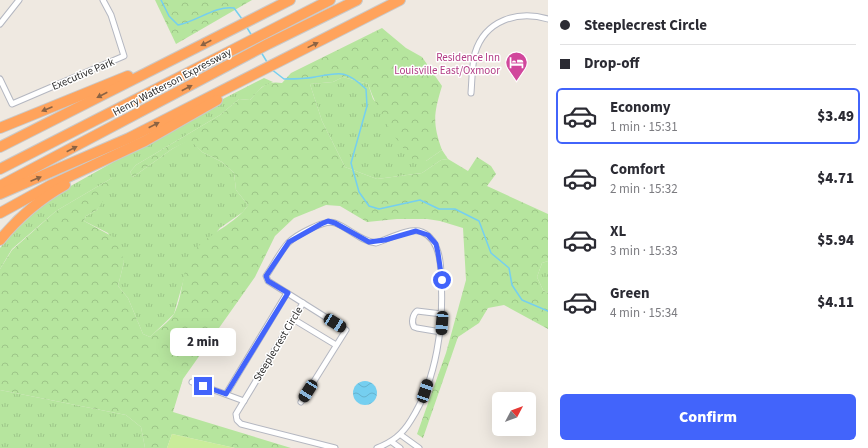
<!DOCTYPE html>
<html lang="en">
<head>
<meta charset="utf-8">
<style>
	:root { --surface:#fff; --page:#f7f7f7; --text:#2b2b33; --muted:#7c7c81; --line:#e1e1e2; --accent:#4264fb }
	body { margin:0; font-family:"Source Sans 3",sans-serif; background:var(--page); color:var(--text); height:100vh; display:flex; flex-direction:column; font-size:15px; white-space:nowrap }
	* { box-sizing:border-box; margin:0 }
	p { font-size:13px; color:var(--muted) }
	.icon { flex:none; width:22px; height:22px; fill:none; stroke:currentColor; stroke-width:2; stroke-linecap:round; stroke-linejoin:round }
	.map { position:relative; flex:1; overflow:hidden }
	.side { display:flex; flex-direction:column; background:var(--surface); width:320px }
	.side>* { flex:none }
	.guide { display:grid; align-content:center; height:88px; padding:0 12px; background:var(--surface) }
	.needle { width:26px; rotate:49deg }
	.controls { position:absolute; left:492px; top:392px; display:grid; gap:8px }
	.controls a { display:grid; place-items:center; width:44px; height:44px; border-radius:6px; background:var(--surface); box-shadow:0 4px 16px #0002; font-size:20px }
	.end { position:absolute; width:18px; height:18px; margin:-9px; border:5px solid #4264fb; background:#fff; box-shadow:0 0 0 2px #fff }
	.from { border-radius:50% }
	.bubble { position:absolute; height:28px; border-radius:6px; background:var(--surface); box-shadow:0 4px 16px #0002; font-size:13px; font-weight:800; line-height:28px; text-align:center }
	.car { position:absolute; width:12px; height:24px; margin:-12px -6px; border-radius:5px; box-shadow:0 0 3px 1px #0007; background:linear-gradient(#222 24%,#8ab4d8 0 40%,#222 0 76%,#8ab4d8 0 86%,#222 0) }
	.guide b { display:flex; align-items:center; gap:14px; height:38px; font-size:15px }
	.guide b+b { border-top:1px solid var(--line) }
	.guide i { width:10px; height:10px; background:var(--text) }
	ul { padding:0; list-style:none }
	li { display:flex; align-items:center; gap:12px; height:56px; margin:0 8px 6px; padding:0 4px; border:2px solid transparent; border-radius:6px }
	li div { flex:1 }
	li b { display:block; font-size:15px }
	li em { font-style:normal; font-weight:800 }
	li.current { border-color:var(--accent) }
	li>.icon { width:36px; height:36px; stroke-width:1.5 }
	.action { display:flex; gap:8px; margin-top:auto; padding:8px 12px }
	.action a { flex:1; height:46px; border-radius:6px; background:var(--accent); color:#fff; font-size:16px; font-weight:800; line-height:46px; text-align:center }
	main { display:flex; flex:1; min-height:0 }
	.map>svg:first-child { display:block }
</style>
</head>
<body>
<main>
<div class="map">
<svg width="548" height="448" viewBox="0 0 548 448">
	<defs>
		<pattern id="grass-tufts" width="24" height="20" patternUnits="userSpaceOnUse"><rect width="24" height="20" fill="#b6e59e"/><path d="M3 7l-1-3M5 7V3M7 7l1-3M15 17l-1-3M17 17v-4M19 17l1-3" fill="none" stroke="#9dc588"/></pattern>
		<pattern id="forest-crowns" width="20" height="18" patternUnits="userSpaceOnUse"><rect width="20" height="18" fill="#b6e59e"/><path d="M2 6a3 3 0 1 1 6 0M12 15a3 3 0 1 1 6 0" fill="none" stroke="#9dc588"/></pattern>
		<pattern id="water-waves" width="16" height="10" patternUnits="userSpaceOnUse"><rect width="16" height="10" fill="#75cff0"/><path d="M0 5q4-4 8 0t8 0" fill="none" stroke="#66b2ce"/></pattern>
	</defs>
	<rect width="100%" height="100%" fill="#efe9e1"/>
	<g fill="url(#grass-tufts)">
		<path d="M 343,77 L 368,84 L 373,99 L 426,161 L 442,150 L 448,159 L 441,160 L 422,173 L 377,179 L 345,167 L 322,121 L 310,84 L 333,82 Z"/>
		<path d="M 264,78 L 273,82 L 262,87 L 250,100 L 239,99 L 220,115 L 136,165 L 130,172 L 133,177 L 172,149 L 190,139 L 202,152 L 222,162 L 234,173 L 236,190 L 248,205 L 243,212 L 220,228 L 187,268 L 174,314 L 150,337 L 143,334 L 128,298 L 118,286 L 124,262 L 108,233 L 84,221 L 86,216 L 97,210 L 112,178 L 56,211 L 12,249 L 0,269 L 0,248 L 9,237 L 39,208 L 60,192 L 192,118 L 221,100 Z"/>
		<path d="M 548,261 L 548,293 L 543,290 L 537,277 L 542,263 Z"/>
		<path d="M 0,390 L 126,415 L 141,427 L 145,448 L 0,448 Z"/>
	</g>
	<g fill="url(#forest-crowns)">
		<path d="M 155,0 L 252,0 L 176,44 Z"/>
		<path d="M 382,28 L 406,48 L 422,57 L 442,86 C 434,113 432,122 442,150 L 426,161 L 417,164 C 396,142 378,113 368,84 L 343,77 L 333,82 L 310,84 L 322,121 L 345,167 L 377,179 L 422,173 L 441,160 L 448,159 L 468,171 L 477,157 L 491,166 L 496,174 L 487,186 L 548,214 L 548,261 L 542,263 L 537,277 L 543,290 L 548,293 L 548,329 L 504,305 L 488,308 L 479,323 L 458,337 L 423,438 L 417,434 L 446,353 L 466,280 L 463,228 L 440,221 L 427,219 L 397,219 L 367,222 L 340,206 L 326,205 L 294,218 L 275,236 L 255,277 L 183,379 L 173,412 L 291,448 L 235,448 L 172,434 L 167,448 L 145,448 L 141,427 L 126,415 L 0,390 L 0,269 L 12,250 L 56,211 L 112,178 L 116,181 L 97,210 L 86,216 L 84,221 L 117,239 L 124,262 L 118,286 L 128,298 L 143,334 L 150,337 C 157,330 169,322 174,314 C 184,296 181,266 195,250 C 210,232 236,224 248,205 L 236,190 L 234,173 L 222,162 L 202,152 L 190,140 L 172,149 L 133,177 L 130,172 L 136,165 L 220,115 L 239,99 L 250,100 C 260,89 265,80 282,83 L 291,73 Z"/>
	</g>
	<path fill="#c9ec9a" d="M 172,434 L 235,448 L 167,448 Z"/>
	<circle fill="url(#water-waves)" cx="365" cy="393" r="12"/>
	<g fill="none" stroke-linecap="round" stroke-linejoin="round">
		<g stroke="#75cff0" stroke-width="1.5">
			<path d="M 161,0 L 169,16 L 178,25 C 196,22 216,5 234,8 L 242,19"/>
			<path d="M 246,26 L 252,36"/>
			<path d="M 261,52 L 267,62"/>
			<path d="M 271,69 L 284,79 C 294,79 305,79 315,77 C 341,72 346,70 366,89 L 367,106 L 351,163 L 359,192 L 369,206 L 379,209 L 420,200 L 439,209 L 455,209 L 479,221 L 491,253 L 509,268 L 512,285 L 522,300 L 548,311"/>
		</g>
		<defs>
			<g id="street">
				<path d="M 0,24 L 19,0"/>
				<path d="M 0,79 L 12,104 L 124,56 L 111,15 L 103,0"/>
				<path d="M 471,93 C 472,80 472,65 475,53 C 485,20 518,10 548,19"/>
				<path d="M 303,303 L 236,414 L 237,420 L 241,424 L 335,448"/>
				<path d="M 293,319 L 336,345"/>
				<path d="M 441,332 L 417,328 L 414,327 C 411,322 413,314 417,311 L 442,314"/>
				<path d="M 192,382 L 244,401"/>
				<path d="M 226,394 L 287,293"/>
				<path d="M 301,402 L 346,330 L 268,281 L 266,276 C 273,266 280,252 288,243 C 296,235 325,219 335,223 C 349,228 360,241 376,243 C 389,239 409,227 422,232 C 439,239 441,261 441,277 C 444,324 437,379 411,420 C 402,435 392,442 377,448"/>
				<path d="M 401,435 L 419,448"/>
				<path d="M 392,442 L 400,448"/>
			</g>
			<g id="highway">
				<path d="M 0,128 L 128,76"/>
				<path d="M 0,147 L 290,0"/>
				<path d="M 0,169 L 330,0"/>
				<path d="M 0,186 L 268,44 L 357,0"/>
				<path d="M 0,194 L 129,138 L 400,0"/>
				<path d="M 0,213 L 51,185 L 145,141 L 217,100"/>
				<path d="M 0,240 C 18,218 40,199 65,185"/>
			</g>
		</defs>
		<use href="#street" stroke="#b4b7c1" stroke-width="7"/>
		<use href="#highway" stroke="#c9c9c9" stroke-width="12"/>
		<use href="#street" stroke="#fff" stroke-width="5"/>
		<use href="#highway" stroke="#ffa35c" stroke-width="10"/>
	</g>
	<defs><path id="oneway-solid" d="M-6-.8H1V-3.2L6.5 0L1 3.2V.8H-6Z"/></defs>
	<g fill="#8c6343">
		<use href="#oneway-solid" transform="translate(206 43) rotate(153)"/>
		<use href="#oneway-solid" transform="translate(313 45) rotate(-26)"/>
		<use href="#oneway-solid" transform="translate(187 88) rotate(-28)"/>
		<use href="#oneway-solid" transform="translate(102 95) rotate(153)"/>
		<use href="#oneway-solid" transform="translate(47 109) rotate(157)"/>
		<use href="#oneway-solid" transform="translate(154 125) rotate(-27)"/>
		<use href="#oneway-solid" transform="translate(72 149) rotate(-27)"/>
		<use href="#oneway-solid" transform="translate(36 179) rotate(-23)"/>
	</g>
	<g fill="none" stroke-linecap="round" stroke-linejoin="round">
		<path stroke="#4264fb" stroke-width="5" d="M 203,386 L 226,394 L 288,293 L 268,281 L 266,276 L 289,242 L 321,224 L 328,221 L 335,223 L 369,242 L 385,240 L 416,231 L 428,235 L 436,244 L 438,253 L 442,280"/>
	</g>
	<defs>
		<symbol id="hotel-pin" viewBox="-11 -11 22 30"><path d="M0 17L-7.5 6A9.5 9.5 0 1 1 7.5 6Z" fill="#d1479c" stroke="#fff"/><path d="M-6-4.5h1.5V1H6V5H4.5V3h-9V5H-6ZM-4 0a1.8 1.8 0 1 1 3.6 0ZM.5 0V-2.5h3Q6-2.5 6 0Z" fill="#fff"/></symbol>
	</defs>
	<g fill-rule="evenodd">
		<use href="#hotel-pin" x="504" y="50" width="25" height="34"/>
	</g>
	<g text-anchor="middle" dominant-baseline="central" stroke-width="3" stroke-linejoin="round" paint-order="stroke">
		<g font-size="11" fill="#b23c85" stroke="#fff" text-anchor="end">
			<text x="500" y="57">Residence Inn<tspan x="500" dy="13">Louisville East/Oxmoor</tspan></text>
		</g>
		<g font-size="11" fill="#2e2e2e" stroke="#fff">
			<text transform="translate(83 74) rotate(-23)">Executive Park</text>
			<text transform="translate(172 82) rotate(-28)">Henry Watterson Expressway</text>
			<text transform="translate(278 344) rotate(-59)">Steeplecrest Circle</text>
		</g>
	</g>
</svg>
<div class="controls">
<a><svg class="needle" viewBox="-14 -14 28 28"><path d="M0-13l5 13h-10z" fill="#e53935"/><path d="M0 13l5-13h-10z" fill="#7c7c81"/></svg></a>
</div>
<i class="end from" style="left:442px;top:280px"></i>
<i class="end" style="left:203px;top:386px"></i>
<div class="bubble" style="left:170px;top:328px;width:66px">2 min</div>
<i class="car" style="left:335px;top:323px;rotate:122deg"></i>
<i class="car" style="left:442px;top:323px;rotate:184deg"></i>
<i class="car" style="left:308px;top:391px;rotate:212deg"></i>
<i class="car" style="left:425px;top:391px;rotate:18deg"></i>
</div>
<section class="side">
<div class="guide">
<b><i class="from"></i>Steeplecrest Circle</b>
<b><i></i>Drop-off</b>
</div>
<ul>
<li class="current"><svg class="icon" aria-label="car" viewBox="0 0 24 24"><path d="M5 17H2v-5l4-1 3-4h7l3 4 3 1v5h-3M9 17h6M6 11h13"/><circle cx="7" cy="17" r="2"/><circle cx="17" cy="17" r="2"/></svg><div><b>Economy</b><p>1 min · 15:31</p></div><em>$3.49</em></li>
<li><svg class="icon" aria-label="car" viewBox="0 0 24 24"><path d="M5 17H2v-5l4-1 3-4h7l3 4 3 1v5h-3M9 17h6M6 11h13"/><circle cx="7" cy="17" r="2"/><circle cx="17" cy="17" r="2"/></svg><div><b>Comfort</b><p>2 min · 15:32</p></div><em>$4.71</em></li>
<li><svg class="icon" aria-label="car" viewBox="0 0 24 24"><path d="M5 17H2v-5l4-1 3-4h7l3 4 3 1v5h-3M9 17h6M6 11h13"/><circle cx="7" cy="17" r="2"/><circle cx="17" cy="17" r="2"/></svg><div><b>XL</b><p>3 min · 15:33</p></div><em>$5.94</em></li>
<li><svg class="icon" aria-label="car" viewBox="0 0 24 24"><path d="M5 17H2v-5l4-1 3-4h7l3 4 3 1v5h-3M9 17h6M6 11h13"/><circle cx="7" cy="17" r="2"/><circle cx="17" cy="17" r="2"/></svg><div><b>Green</b><p>4 min · 15:34</p></div><em>$4.11</em></li>
</ul>
<div class="action"><a>Confirm</a></div>
</section>
</main>
</body>
</html>
